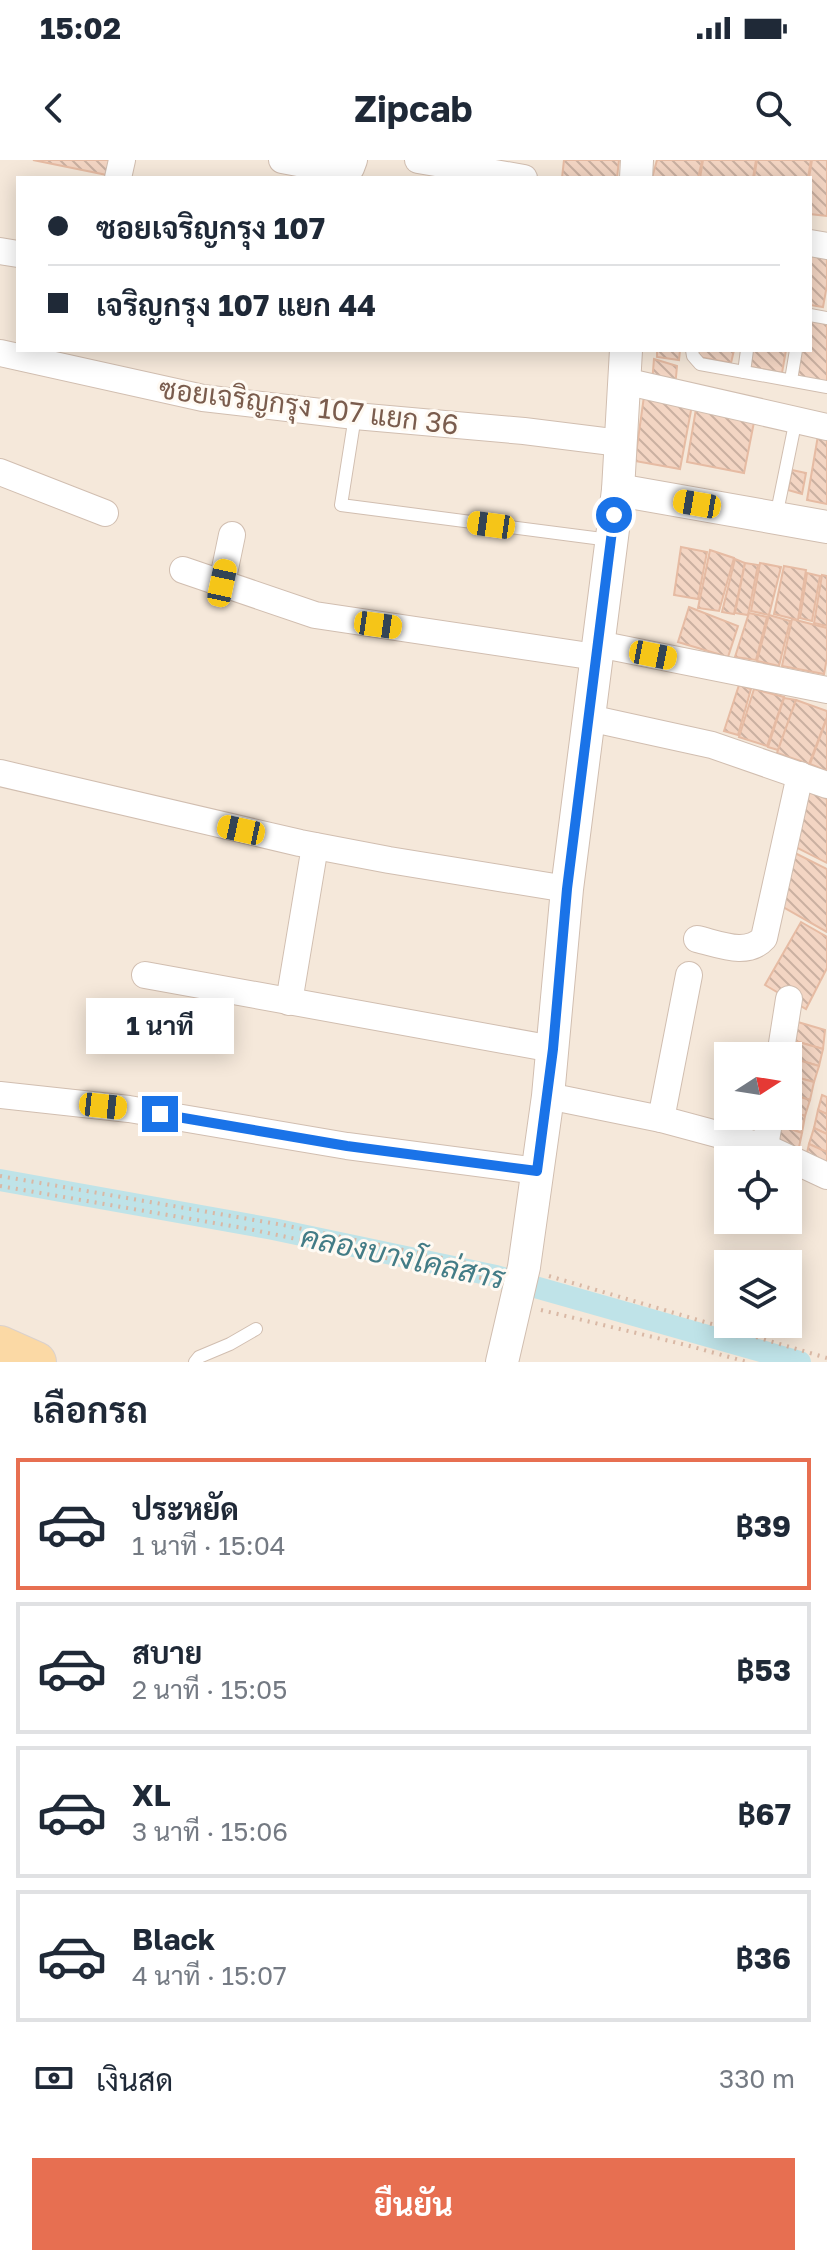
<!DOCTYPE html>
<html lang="th">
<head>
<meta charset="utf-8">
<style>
	:root { --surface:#fff; --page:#f2f2f3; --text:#1f2937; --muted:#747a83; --line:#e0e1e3; --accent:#e76f51 }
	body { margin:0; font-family:"Golos Text",Sarabun,sans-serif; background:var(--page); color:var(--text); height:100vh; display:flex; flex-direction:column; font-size:30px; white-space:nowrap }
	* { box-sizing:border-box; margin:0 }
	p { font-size:26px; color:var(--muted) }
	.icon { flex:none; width:44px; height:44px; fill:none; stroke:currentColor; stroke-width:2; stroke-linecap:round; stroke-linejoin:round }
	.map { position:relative; height:1202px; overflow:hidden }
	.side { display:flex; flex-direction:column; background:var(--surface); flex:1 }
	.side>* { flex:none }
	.guide { position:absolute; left:16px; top:16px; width:796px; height:176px; border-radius:0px; box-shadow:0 4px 20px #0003; display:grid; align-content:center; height:176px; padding:0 32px; background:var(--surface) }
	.needle { width:52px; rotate:78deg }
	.tools { position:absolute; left:714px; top:882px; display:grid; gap:16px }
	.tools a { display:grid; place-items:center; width:88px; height:88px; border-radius:0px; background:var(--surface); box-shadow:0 4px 20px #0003; font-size:40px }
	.end { position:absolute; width:36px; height:36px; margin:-18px; border:10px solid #1a73e8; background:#fff; box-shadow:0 0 0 4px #fff }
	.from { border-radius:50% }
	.bubble { position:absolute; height:56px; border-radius:0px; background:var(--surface); box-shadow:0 4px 20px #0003; font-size:26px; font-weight:700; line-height:56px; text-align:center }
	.car { position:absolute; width:24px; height:48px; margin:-24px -12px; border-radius:10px; box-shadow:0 0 6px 2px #0007; background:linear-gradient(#f5c518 24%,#345 0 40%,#f5c518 0 76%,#345 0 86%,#f5c518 0) }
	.guide b { display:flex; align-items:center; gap:28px; height:76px; font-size:30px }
	.guide b+b { border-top:2px solid var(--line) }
	.guide i { width:20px; height:20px; background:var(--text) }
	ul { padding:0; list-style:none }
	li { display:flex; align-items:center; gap:24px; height:132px; margin:0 16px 12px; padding:0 16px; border:4px solid var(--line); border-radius:0px }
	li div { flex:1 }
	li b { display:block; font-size:30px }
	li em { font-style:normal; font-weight:700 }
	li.on { border-color:var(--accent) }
	li>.icon { width:72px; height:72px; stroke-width:1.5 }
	h2 { padding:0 32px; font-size:36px; line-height:96px }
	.pay { display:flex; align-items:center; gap:20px; height:88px; padding:0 32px; font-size:30px }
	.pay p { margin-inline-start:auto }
	.button { display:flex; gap:16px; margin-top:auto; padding:16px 32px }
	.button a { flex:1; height:92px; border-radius:0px; background:var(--accent); color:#fff; font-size:32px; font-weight:700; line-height:92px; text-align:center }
	.status { display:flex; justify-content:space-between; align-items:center; height:56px; padding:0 40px; background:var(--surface); direction:ltr }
	.status svg { height:22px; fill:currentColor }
	header { display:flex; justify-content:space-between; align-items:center; height:104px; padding:0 32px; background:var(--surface); font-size:36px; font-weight:700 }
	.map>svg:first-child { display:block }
</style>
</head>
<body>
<div class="status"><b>15:02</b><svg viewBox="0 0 49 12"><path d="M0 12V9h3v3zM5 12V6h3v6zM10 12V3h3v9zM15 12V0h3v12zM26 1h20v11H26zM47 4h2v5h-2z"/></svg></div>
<header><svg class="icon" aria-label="back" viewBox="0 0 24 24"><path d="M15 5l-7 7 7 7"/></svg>Zipcab<svg class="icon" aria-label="search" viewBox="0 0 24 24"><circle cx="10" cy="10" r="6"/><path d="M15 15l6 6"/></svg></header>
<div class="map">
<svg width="827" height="1202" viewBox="0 0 827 1202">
	<defs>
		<pattern id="building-back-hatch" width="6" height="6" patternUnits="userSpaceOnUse" patternTransform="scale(2)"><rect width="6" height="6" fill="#f3d5c3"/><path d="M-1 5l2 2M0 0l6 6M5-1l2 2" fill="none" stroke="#cab0a1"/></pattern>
	</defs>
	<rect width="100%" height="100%" fill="#fdf6ec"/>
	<path fill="#f5e8da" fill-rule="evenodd" d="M 0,0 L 827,0 L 827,1202 L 0,1202 ZM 18,18 L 810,18 L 810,190 L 18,190 ZM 728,896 L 788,896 L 788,956 L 728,956 ZM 728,1000 L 788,1000 L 788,1060 L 728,1060 ZM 728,1104 L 788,1104 L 788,1164 L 728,1164 Z"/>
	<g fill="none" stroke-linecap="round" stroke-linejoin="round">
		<path stroke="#bfe3e8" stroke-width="22" d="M 0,1020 L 273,1069 L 496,1116 L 800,1202"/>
	</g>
	<g fill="url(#building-back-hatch)" stroke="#e6bba3" stroke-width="2">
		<path d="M 33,0 L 110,0 L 107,15 Z"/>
		<path d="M 564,0 L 619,0 L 617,18 L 562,18 Z"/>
		<path d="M 657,0 L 699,0 L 702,1 L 698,18 L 652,18 Z"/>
		<path d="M 703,0 L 756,0 L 753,18 L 700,18 Z"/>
		<path d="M 757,0 L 811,0 L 808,18 L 754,18 Z"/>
		<path d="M 812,0 L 827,0 L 827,56 L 810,54 L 809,18 Z"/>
		<path d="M 810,72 L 827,74 L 827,125 L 823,147 L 810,145 Z"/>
		<path d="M 810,160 L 827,164 L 827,222 L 795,216 L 800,190 L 810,190 Z"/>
		<path d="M 657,190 L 680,190 L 679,200 L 657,197 Z"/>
		<path d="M 694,190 L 734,190 L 731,203 L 693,196 Z"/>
		<path d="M 748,190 L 786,190 L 782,213 L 745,206 Z"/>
		<path d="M 654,199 L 677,206 L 675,228 L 652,223 Z"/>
		<path d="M 645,229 L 693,240 L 680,309 L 635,301 Z"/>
		<path d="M 697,243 L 755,257 L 744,313 L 687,302 Z"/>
		<path d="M 821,258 L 827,259 L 827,344 L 807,340 Z"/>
		<path d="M 792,310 L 806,313 L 802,334 L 788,330 Z"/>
		<path d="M 681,387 L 707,392 L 698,439 L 674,435 Z"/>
		<path d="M 710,390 L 734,398 L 719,451 L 698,448 Z"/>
		<path d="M 735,399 L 745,403 L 734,454 L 722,452 Z"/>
		<path d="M 745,403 L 758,405 L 748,455 L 735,453 Z"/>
		<path d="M 760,403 L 781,407 L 769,455 L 751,451 Z"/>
		<path d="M 784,406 L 806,410 L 798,460 L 774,454 Z"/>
		<path d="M 807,413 L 820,416 L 812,461 L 800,458 Z"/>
		<path d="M 822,415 L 827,416 L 827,466 L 814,463 Z"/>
		<path d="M 689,447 L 738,466 L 728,497 L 678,482 Z"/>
		<path d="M 749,453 L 767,457 L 756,500 L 735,497 Z"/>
		<path d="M 769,455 L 790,461 L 779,506 L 757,501 Z"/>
		<path d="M 792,459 L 827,468 L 827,498 L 824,514 L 782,506 Z"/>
		<path d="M 739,525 L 751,529 L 738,575 L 724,571 Z"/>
		<path d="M 754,529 L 784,537 L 767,586 L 739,577 Z"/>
		<path d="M 784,538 L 796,540 L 778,590 L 768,587 Z"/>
		<path d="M 796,540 L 827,551 L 827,557 L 809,604 L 777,593 Z"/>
		<path d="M 827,558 L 827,611 L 810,604 Z"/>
		<path d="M 803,627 L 827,639 L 827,703 L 774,676 Z"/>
		<path d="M 789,690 L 827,709 L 827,772 L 776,743 Z"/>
		<path d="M 801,762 L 827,777 L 827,808 L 806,849 L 765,825 Z"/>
		<path d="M 791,860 L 825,870 L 823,889 L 788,879 Z"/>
		<path d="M 788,879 L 823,889 L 819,906 L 788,897 Z"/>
		<path d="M 788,897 L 819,906 L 814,922 L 788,915 Z"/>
		<path d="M 788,915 L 814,922 L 810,940 L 788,933 Z"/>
		<path d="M 788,933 L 810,940 L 805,956 L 788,950 Z"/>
		<path d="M 822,935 L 827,937 L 827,954 L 818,950 Z"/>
		<path d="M 788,950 L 805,956 L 802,973 L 774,963 L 775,956 L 788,956 Z"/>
		<path d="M 818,950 L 827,954 L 827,974 L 814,968 Z"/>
		<path d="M 774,963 L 802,973 L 798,992 L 770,983 Z"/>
		<path d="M 814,968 L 827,974 L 827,992 L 809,984 Z"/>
		<path d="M 809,984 L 827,992 L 827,1011 L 805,1002 Z"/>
	</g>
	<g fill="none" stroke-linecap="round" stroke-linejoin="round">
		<defs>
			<g id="service">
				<path d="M 810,155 L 827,158"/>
				<path d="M 692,190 L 693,196 L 700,204 L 827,227"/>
				<path d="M 744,212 L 747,190"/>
				<path d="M 791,220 L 796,190"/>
				<path d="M 355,256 L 341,345 L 610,380"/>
				<path d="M 776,357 L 796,259"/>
				<path d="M 195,1202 L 199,1197 L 230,1184 L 256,1169"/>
			</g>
			<g id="minor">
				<path d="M 282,0 L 340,11 L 351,8 L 354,0"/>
				<path d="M 418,0 L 524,18"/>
				<path d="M 118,18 L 122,0"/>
				<path d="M 810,83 L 827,86"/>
				<path d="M 0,91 L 18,94"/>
				<path d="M 0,193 L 203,238 L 355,256 L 524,271 L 620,283"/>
				<path d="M 624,221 L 827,267"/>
				<path d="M 0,312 L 105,353"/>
				<path d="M 183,410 L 315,455 L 596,497"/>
				<path d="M 222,423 L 232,375"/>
				<path d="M 598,484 L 827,530"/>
				<path d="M 589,558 L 712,585 L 827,625"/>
				<path d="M 0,613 L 300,683 L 389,700 L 567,729"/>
				<path d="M 697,779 C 719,784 747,797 764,778 L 800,615"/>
				<path d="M 145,815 L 553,889"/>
				<path d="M 289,842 L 315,686"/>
				<path d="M 780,896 L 789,839"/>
				<path d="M 0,935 L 129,949 L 347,986 L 537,1011"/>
				<path d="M 548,936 L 661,959 L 765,987 L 827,1016"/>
				<path d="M 661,959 L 689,815"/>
				<path d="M 765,987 L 770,956"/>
			</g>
			<g id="tertiary">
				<path d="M 636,18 L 637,0"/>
				<path d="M 618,330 L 827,367"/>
				<path d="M 502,1202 L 524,1107 L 548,936 L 567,729 L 618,330 L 626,190"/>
			</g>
			<path id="primary" d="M 0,1186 L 36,1202"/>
		</defs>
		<use href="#service" stroke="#d1beb0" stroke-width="14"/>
		<use href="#minor" stroke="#d1beb0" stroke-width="28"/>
		<use href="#tertiary" stroke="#d1beb0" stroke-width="34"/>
		<use href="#primary" stroke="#dad1cd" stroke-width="42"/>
		<g stroke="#d9b8a5" stroke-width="4" stroke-dasharray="2 6" stroke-linecap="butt">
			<path d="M 0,1016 L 283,1065 L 496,1109"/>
			<path d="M 0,1026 L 249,1069 L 486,1119 L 496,1123"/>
			<path d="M 549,1116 L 827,1198"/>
			<path d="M 541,1150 L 686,1185 L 747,1202"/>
		</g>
		<use href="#service" stroke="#fff" stroke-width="12"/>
		<use href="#minor" stroke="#fff" stroke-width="26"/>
		<use href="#tertiary" stroke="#fff" stroke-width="32"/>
		<use href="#primary" stroke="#fbd9a5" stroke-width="40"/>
	</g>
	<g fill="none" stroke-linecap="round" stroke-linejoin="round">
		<path stroke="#1a73e8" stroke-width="10" d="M 160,954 L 347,986 L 537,1011 L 553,889 L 567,729 L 614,355"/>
	</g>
	<g text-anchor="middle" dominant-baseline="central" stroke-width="6" stroke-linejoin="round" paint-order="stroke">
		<g font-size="28" fill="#7a5c4d" stroke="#fffaf3">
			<text transform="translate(309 246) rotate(7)">ซอยเจริญกรุง 107 แยก 36</text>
		</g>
		<g font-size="30" font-style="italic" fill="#437c86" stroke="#fffaf3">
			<text transform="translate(403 1097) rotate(12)">คลองบางโคล่สาร</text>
		</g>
	</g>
</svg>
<div class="tools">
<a><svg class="needle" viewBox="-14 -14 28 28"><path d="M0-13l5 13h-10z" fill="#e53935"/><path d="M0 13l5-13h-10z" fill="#747a83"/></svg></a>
<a><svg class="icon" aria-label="locate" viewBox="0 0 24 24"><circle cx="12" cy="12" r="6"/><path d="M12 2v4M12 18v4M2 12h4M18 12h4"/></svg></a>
<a><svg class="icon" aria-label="layers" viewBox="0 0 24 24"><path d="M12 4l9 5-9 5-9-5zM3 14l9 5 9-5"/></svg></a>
</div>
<i class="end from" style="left:614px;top:355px"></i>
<i class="end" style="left:160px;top:954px"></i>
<div class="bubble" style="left:86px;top:838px;width:148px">1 นาที</div>
<i class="car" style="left:697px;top:344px;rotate:280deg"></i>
<i class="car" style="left:491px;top:365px;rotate:278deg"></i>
<i class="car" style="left:222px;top:423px;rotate:12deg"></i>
<i class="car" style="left:378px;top:465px;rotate:98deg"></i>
<i class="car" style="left:653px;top:495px;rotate:101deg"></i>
<i class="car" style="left:241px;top:670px;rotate:282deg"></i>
<i class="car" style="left:103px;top:946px;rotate:96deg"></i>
<div class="guide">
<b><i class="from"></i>ซอยเจริญกรุง 107</b>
<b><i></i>เจริญกรุง 107 แยก 44</b>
</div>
</div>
<section class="side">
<h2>เลือกรถ</h2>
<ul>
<li class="on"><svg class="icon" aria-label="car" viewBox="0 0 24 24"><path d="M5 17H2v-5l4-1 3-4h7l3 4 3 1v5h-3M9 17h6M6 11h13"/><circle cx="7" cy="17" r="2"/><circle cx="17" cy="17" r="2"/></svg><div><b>ประหยัด</b><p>1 นาที · 15:04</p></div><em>฿39</em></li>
<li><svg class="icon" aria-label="car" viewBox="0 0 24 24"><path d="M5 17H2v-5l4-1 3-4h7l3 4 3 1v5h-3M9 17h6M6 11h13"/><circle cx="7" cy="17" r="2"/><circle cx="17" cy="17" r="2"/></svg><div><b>สบาย</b><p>2 นาที · 15:05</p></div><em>฿53</em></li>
<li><svg class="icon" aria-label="car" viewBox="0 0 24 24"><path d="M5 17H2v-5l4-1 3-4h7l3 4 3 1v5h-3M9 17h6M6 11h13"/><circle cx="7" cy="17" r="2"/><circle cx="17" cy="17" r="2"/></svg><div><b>XL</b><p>3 นาที · 15:06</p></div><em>฿67</em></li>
<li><svg class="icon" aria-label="car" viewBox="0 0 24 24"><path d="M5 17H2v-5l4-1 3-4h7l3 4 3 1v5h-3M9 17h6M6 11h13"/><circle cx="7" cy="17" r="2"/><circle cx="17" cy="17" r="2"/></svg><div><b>Black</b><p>4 นาที · 15:07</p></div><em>฿36</em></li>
</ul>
<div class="pay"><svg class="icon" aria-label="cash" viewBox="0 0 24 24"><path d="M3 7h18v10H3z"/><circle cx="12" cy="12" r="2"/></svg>เงินสด<p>330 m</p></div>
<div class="button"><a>ยืนยัน</a></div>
</section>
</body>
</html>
